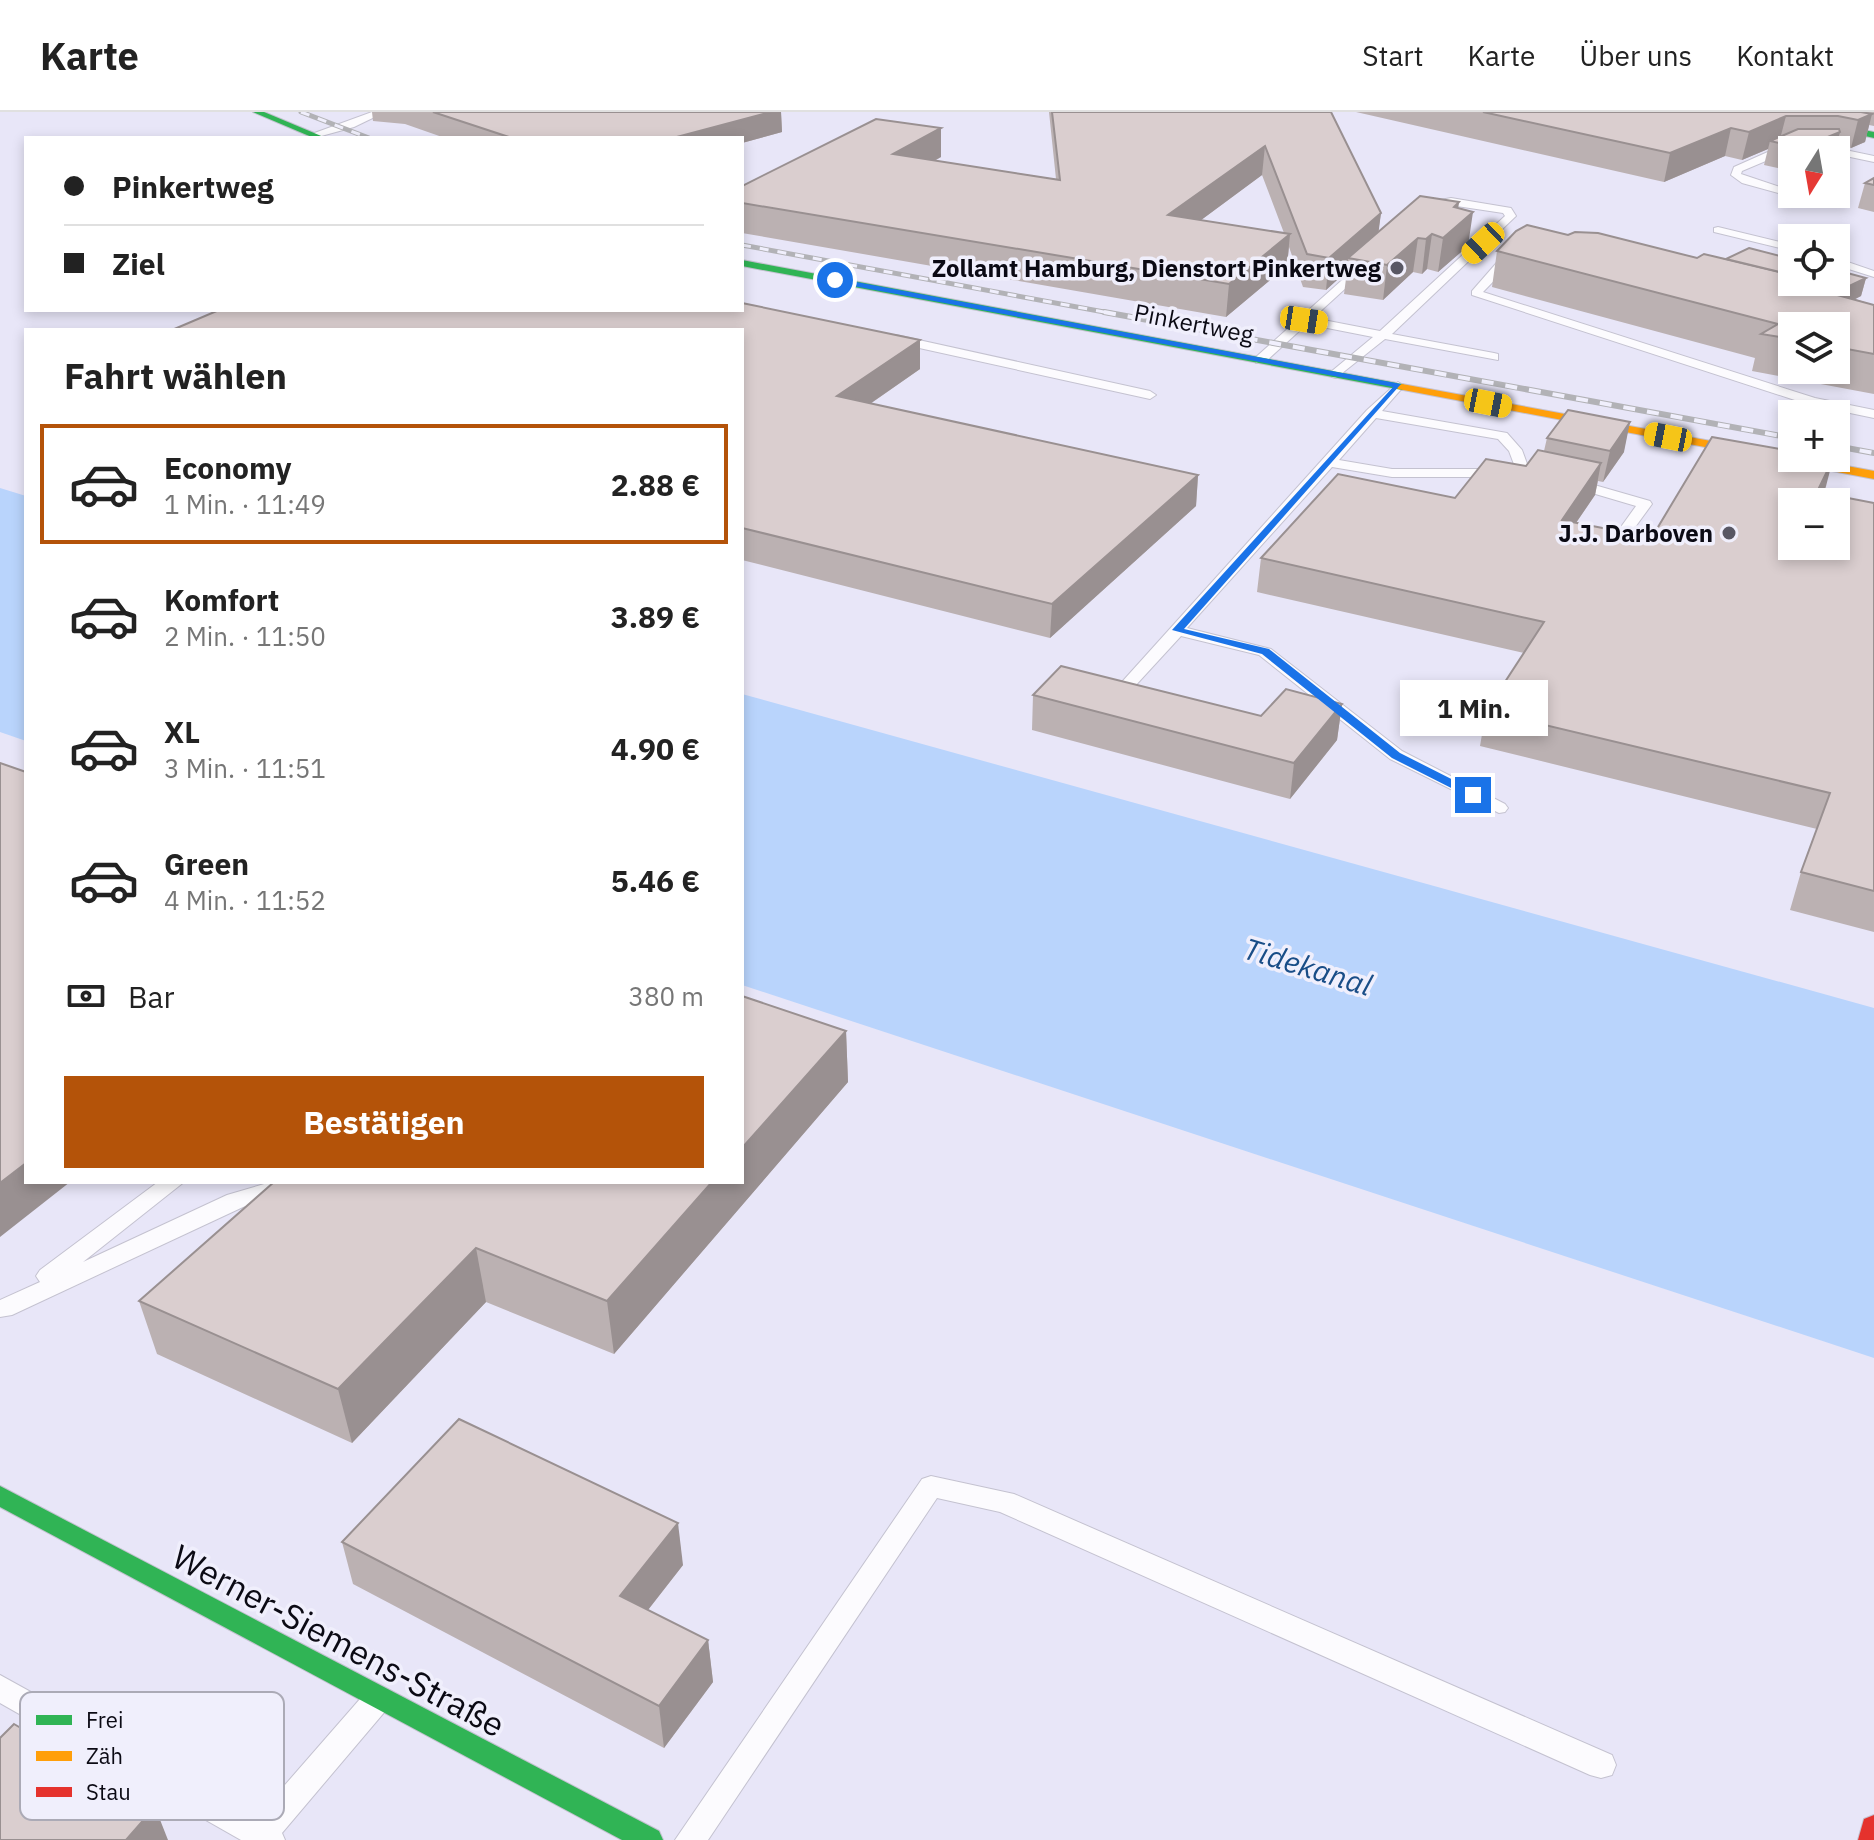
<!DOCTYPE html>
<html lang="de">
<head>
<meta charset="utf-8">
<style>
	:root { --surface:#fff; --page:#f6f6f6; --text:#222; --muted:#767676; --line:#e0e0e0; --accent:#b45309 }
	body { margin:0; font-family:"IBM Plex Sans",sans-serif; background:var(--page); color:var(--text); height:100vh; display:flex; flex-direction:column; font-size:30px; white-space:nowrap }
	* { box-sizing:border-box; margin:0 }
	p { font-size:26px; color:var(--muted) }
	.icon { flex:none; width:44px; height:44px; fill:none; stroke:currentColor; stroke-width:2; stroke-linecap:round; stroke-linejoin:round }
	.map { position:relative; flex:1; overflow:hidden }
	.sheet { position:absolute; left:24px; top:216px; width:720px; height:856px; display:flex; flex-direction:column; background:var(--surface); border-radius:0px; box-shadow:0 4px 12px #0003 }
	.sheet>* { flex:none }
	.banner { position:absolute; left:24px; top:24px; width:720px; height:176px; border-radius:0px; box-shadow:0 4px 12px #0003; display:grid; align-content:center; height:176px; padding:0 40px; background:var(--surface) }
	.needle { width:52px; rotate:191deg }
	.controls { position:absolute; left:1778px; top:24px; display:grid; gap:16px }
	.controls a { display:grid; place-items:center; width:72px; height:72px; border-radius:0px; background:var(--surface); box-shadow:0 4px 12px #0003; font-size:40px }
	.end { position:absolute; width:36px; height:36px; margin:-18px; border:10px solid #1a73e8; background:#fff; box-shadow:0 0 0 4px #fff }
	.from { border-radius:50% }
	.bubble { position:absolute; height:56px; border-radius:0px; background:var(--surface); box-shadow:0 4px 12px #0003; font-size:26px; font-weight:800; line-height:56px; text-align:center }
	.car { position:absolute; width:24px; height:48px; margin:-24px -12px; border-radius:10px; box-shadow:0 0 6px 2px #0007; background:linear-gradient(#f5c518 24%,#345 0 40%,#f5c518 0 76%,#345 0 86%,#f5c518 0) }
	.banner b { display:flex; align-items:center; gap:28px; height:76px; font-size:30px }
	.banner b+b { border-top:2px solid var(--line) }
	.banner i { width:20px; height:20px; background:var(--text) }
	ul { padding:0; list-style:none }
	li { display:flex; align-items:center; gap:24px; height:120px; margin:0 16px 12px; padding:0 24px; border:4px solid transparent; border-radius:0px }
	li div { flex:1 }
	li b { display:block; font-size:30px }
	li em { font-style:normal; font-weight:800 }
	li.on { border-color:var(--accent) }
	li>.icon { width:72px; height:72px; stroke-width:1.5 }
	h2 { padding:0 40px; font-size:36px; line-height:96px }
	.pay { display:flex; align-items:center; gap:20px; height:88px; padding:0 40px; font-size:30px }
	.pay p { margin-inline-start:auto }
	.primary-button { display:flex; gap:16px; margin-top:auto; padding:16px 40px }
	.primary-button a { flex:1; height:92px; border-radius:0px; background:var(--accent); color:#fff; font-size:32px; font-weight:800; line-height:92px; text-align:center }
	header { display:flex; align-items:center; gap:48px; box-sizing:border-box; height:112px; padding:0 40px; background:var(--surface); border-bottom:2px solid var(--line) }
	header strong { font-size:38px }
	nav { display:flex; gap:44px; margin-inline-start:auto; font-size:28px }
	.map>svg:first-child { display:block }
</style>
</head>
<body>
<header>
<strong>Karte</strong>
<nav><a>Start</a><a>Karte</a><a>Über uns</a><a>Kontakt</a></nav>
</header>
<div class="map">
<svg width="1874" height="1728" viewBox="0 0 1874 1728">
	<rect width="100%" height="100%" fill="#e8e6f8"/>
	<g fill="#b9d4fc">
		<path d="M 0,376 L 26,384 L 26,629 L 0,620 Z"/>
		<path d="M 742,582 L 1874,896 L 1874,1246 L 742,873 Z"/>
	</g>
	<g fill="none" stroke-linecap="round" stroke-linejoin="round">
		<defs>
			<g id="lane">
				<path d="M 372,0 L 385,0 L 354,15 L 314,26 L 309,23 Z"/>
				<path d="M 1779,35 L 1831,35 L 1874,44 L 1874,50 L 1836,42 L 1836,38 L 1792,38 L 1742,59 L 1741,62 L 1792,79 L 1792,82 L 1822,87 L 1822,91 L 1818,92 L 1742,71 L 1731,63 L 1734,55 Z"/>
				<path d="M 1451,86 L 1511,96 L 1516,104 L 1392,222 L 1494,241 L 1498,242 L 1498,248 L 1385,227 L 1336,266 L 1332,265 L 1332,259 L 1373,225 L 1307,212 L 1264,251 L 1256,251 L 1256,245 L 1360,152 L 1370,154 L 1313,206 L 1380,219 L 1505,104 L 1503,101 L 1430,90 Z"/>
				<path d="M 1718,115 L 1792,133 L 1792,139 L 1714,120 L 1714,116 Z"/>
				<path d="M 1510,141 L 1519,143 L 1483,180 L 1815,286 L 1874,298 L 1874,306 L 1807,292 L 1472,183 L 1472,179 L 1500,147 Z"/>
				<path d="M 1836,146 L 1874,159 L 1874,165 L 1836,153 Z"/>
				<path d="M 896,223 L 1150,279 L 1156,283 L 1150,287 L 892,230 L 890,227 Z"/>
				<path d="M 1398,270 L 1404,274 L 1382,299 L 1507,321 L 1522,338 L 1530,360 L 1528,363 L 1518,363 L 1509,339 L 1498,327 L 1376,306 L 1339,348 L 1392,357 L 1499,357 L 1506,361 L 1499,365 L 1392,365 L 1332,355 L 1187,516 L 1271,537 L 1402,639 L 1505,692 L 1508,696 L 1505,700 L 1499,701 L 1390,647 L 1259,543 L 1181,524 L 1135,574 L 1129,576 L 1121,571 L 1367,298 Z"/>
				<path d="M 1570,366 L 1650,389 L 1652,392 L 1625,429 L 1615,429 L 1613,426 L 1636,394 L 1565,373 L 1565,367 Z"/>
				<path d="M 158,1070 L 184,1070 L 83,1150 L 227,1083 L 271,1070 L 308,1070 L 305,1075 L 243,1095 L 12,1203 L 0,1205 L 0,1188 L 40,1170 L 36,1164 L 40,1158 Z"/>
				<path d="M 931,1364 L 1014,1382 L 1612,1643 L 1616,1653 L 1612,1663 L 1601,1666 L 1590,1663 L 1000,1400 L 937,1386 L 708,1728 L 675,1728 L 922,1367 Z"/>
				<path d="M 0,1563 L 257,1705 L 367,1579 L 377,1575 L 387,1579 L 392,1588 L 387,1597 L 282,1721 L 285,1728 L 241,1728 L 0,1591 Z"/>
			</g>
			<g id="fast">
				<path d="M 253,0 L 264,0 L 326,26 L 314,26 Z"/>
				<path d="M 1757,0 L 1773,0 L 1874,20 L 1874,26 Z"/>
				<path d="M 742,148 L 1402,272 L 1408,275 L 1402,278 L 742,154 Z"/>
				<path d="M 0,1374 L 659,1719 L 663,1728 L 622,1728 L 0,1395 Z"/>
			</g>
			<path id="slow" d="M 1402,272 L 1874,359 L 1874,367 L 1398,277 L 1396,275 Z"/>
			<path id="jam" d="M 1874,1703 L 1874,1728 L 1858,1728 L 1864,1707 Z"/>
		</defs>
		<use href="#lane" stroke="#c4c2d0" stroke-width="2"/>
		<use href="#fast" stroke="#c4c2d0" stroke-width="2"/>
		<use href="#slow" stroke="#c4c2d0" stroke-width="2"/>
		<use href="#jam" stroke="#c4c2d0" stroke-width="2"/>
		<use href="#lane" fill="#fcfbfe" fill-rule="evenodd"/>
		<use href="#fast" fill="#30b455" fill-rule="evenodd"/>
		<use href="#slow" fill="#ff9f0a" fill-rule="evenodd"/>
		<use href="#jam" fill="#e5322d" fill-rule="evenodd"/>
		<defs>
			<g id="rail-far1">
				<path d="M 301,0 L 369,26"/>
				<path d="M 742,133 L 1115,202"/>
			</g>
			<g id="rail">
				<path d="M 1104,200 L 1792,326"/>
				<path d="M 1836,334 L 1874,341"/>
			</g>
		</defs>
		<use href="#rail-far1" stroke="#b2b2b6" stroke-width="5"/>
		<use href="#rail" stroke="#b2b2b6" stroke-width="6"/>
		<use href="#rail-far1" stroke="#f0effc" stroke-width="3" stroke-dasharray="9" stroke-linecap="butt"/>
		<use href="#rail" stroke="#f0effc" stroke-width="4" stroke-dasharray="12" stroke-linecap="butt"/>
	</g>
	<g fill="#bbb1b2" fill-rule="evenodd">
		<path d="M 372,0 L 782,0 L 781,0 L 782,20 L 742,31 L 742,26 L 445,26 L 405,12 L 373,9 Z"/>
		<path d="M 1049,0 L 1331,0 L 1381,101 L 1378,120 L 1459,90 L 1458,96 L 1468,134 L 1438,160 L 1427,157 L 1422,162 L 1413,160 L 1383,188 L 1344,182 L 1347,159 L 1326,178 L 1303,175 L 1289,135 L 1287,154 L 1226,205 L 742,121 L 742,74 L 941,45 L 934,49 L 1056,67 ZM 1262,63 L 1284,121 L 1201,108 Z"/>
		<path d="M 1356,0 L 1874,0 L 1874,14 L 1869,13 L 1865,30 L 1851,36 L 1836,33 L 1835,38 L 1792,38 L 1792,59 L 1764,53 L 1768,37 L 1742,48 L 1725,44 L 1664,70 Z"/>
		<path d="M 1874,66 L 1874,100 L 1858,96 L 1865,71 Z"/>
		<path d="M 1568,123 L 1697,146 L 1726,147 L 1866,166 L 1861,184 L 1855,187 L 1874,193 L 1874,282 L 1752,259 L 1755,246 L 1492,175 L 1497,139 ZM 1792,214 L 1836,214 L 1836,258 L 1792,258 Z"/>
		<path d="M 742,218 L 920,257 L 870,292 L 1198,363 L 1196,394 L 1050,526 L 742,448 Z"/>
		<path d="M 1547,326 L 1624,340 L 1603,370 L 1598,369 L 1595,383 L 1576,411 L 1633,422 L 1655,420 L 1833,347 L 1823,382 L 1874,391 L 1874,820 L 1790,798 L 1801,760 L 1817,717 L 1480,634 L 1486,599 L 1524,541 L 1257,480 L 1261,446 L 1455,386 L 1526,354 L 1544,339 Z"/>
		<path d="M 1033,583 L 1261,604 L 1342,592 L 1337,628 L 1290,687 L 1032,618 Z"/>
		<path d="M 846,919 L 848,970 L 614,1242 L 486,1190 L 352,1331 L 157,1242 L 139,1189 L 742,1070 Z"/>
		<path d="M 342,1430 L 683,1453 L 648,1498 L 708,1528 L 713,1570 L 664,1636 L 353,1472 Z"/>
	</g>
	<g fill="#999091">
		<path d="M 733,0 L 782,0 L 781,0 L 782,20 L 742,31 L 742,26 L 673,26 Z"/>
		<path d="M 1872,2 L 1865,30 L 1851,36 L 1858,8 Z"/>
		<path d="M 1786,4 L 1779,31 L 1770,29 L 1768,37 L 1742,48 L 1749,20 Z"/>
		<path d="M 941,16 L 941,45 L 893,71 L 893,42 Z"/>
		<path d="M 1731,16 L 1725,44 L 1664,70 L 1670,41 Z"/>
		<path d="M 1840,20 L 1835,38 L 1801,38 L 1801,36 Z"/>
		<path d="M 1265,34 L 1262,63 L 1166,134 L 1168,103 Z"/>
		<path d="M 1459,90 L 1455,115 L 1473,100 L 1468,134 L 1438,160 L 1443,126 L 1454,95 Z"/>
		<path d="M 1381,101 L 1377,132 L 1348,146 L 1347,159 L 1326,178 L 1329,146 Z"/>
		<path d="M 1290,122 L 1287,154 L 1226,205 L 1229,172 Z"/>
		<path d="M 1432,122 L 1427,157 L 1422,162 L 1426,127 Z"/>
		<path d="M 1418,126 L 1413,160 L 1383,188 L 1387,153 Z"/>
		<path d="M 1866,166 L 1861,184 L 1836,197 L 1841,178 Z"/>
		<path d="M 1827,171 L 1818,207 L 1815,177 Z"/>
		<path d="M 920,228 L 920,257 L 838,314 L 837,284 Z"/>
		<path d="M 1630,310 L 1624,340 L 1603,370 L 1610,339 Z"/>
		<path d="M 1833,347 L 1825,378 L 1819,390 L 1817,380 Z"/>
		<path d="M 1601,351 L 1595,383 L 1556,440 L 1562,408 Z"/>
		<path d="M 1198,363 L 1196,394 L 1050,526 L 1052,492 Z"/>
		<path d="M 1342,592 L 1337,628 L 1290,687 L 1294,651 Z"/>
		<path d="M 846,919 L 848,970 L 614,1242 L 607,1189 L 712,1070 L 742,1070 L 742,1036 Z"/>
		<path d="M 26,1051 L 26,1070 L 70,1070 L 0,1125 L 0,1071 Z"/>
		<path d="M 476,1136 L 486,1190 L 352,1331 L 338,1277 Z"/>
		<path d="M 678,1411 L 683,1453 L 626,1526 L 620,1484 Z"/>
		<path d="M 708,1528 L 713,1570 L 664,1636 L 659,1594 Z"/>
		<path d="M 155,1695 L 168,1728 L 126,1728 Z"/>
	</g>
	<g fill="#dacecf" stroke="#999091" stroke-width="2" fill-rule="evenodd">
		<path d="M 433,0 L 771,0 L 673,26 L 512,26 Z"/>
		<path d="M 1052,0 L 1331,0 L 1381,101 L 1329,146 L 1307,142 L 1265,34 L 1168,103 L 1290,122 L 1229,172 L 742,91 L 742,74 L 876,7 L 941,16 L 893,42 L 1060,68 Z"/>
		<path d="M 1483,0 L 1861,0 L 1872,2 L 1858,8 L 1838,4 L 1786,4 L 1749,20 L 1731,16 L 1670,41 Z"/>
		<path d="M 1798,17 L 1839,17 L 1840,20 L 1801,36 L 1770,29 Z"/>
		<path d="M 1874,66 L 1874,73 L 1865,71 Z"/>
		<path d="M 1420,84 L 1459,90 L 1454,95 L 1473,100 L 1443,126 L 1432,122 L 1426,127 L 1418,126 L 1387,153 L 1348,146 Z"/>
		<path d="M 1527,113 L 1568,123 L 1575,120 L 1598,121 L 1697,146 L 1704,142 L 1792,163 L 1792,170 L 1827,171 L 1815,177 L 1874,193 L 1874,242 L 1836,235 L 1836,214 L 1792,214 L 1792,227 L 1761,222 L 1778,212 L 1497,139 L 1516,119 Z"/>
		<path d="M 1749,136 L 1792,147 L 1792,163 L 1726,147 Z"/>
		<path d="M 1836,158 L 1866,166 L 1841,178 L 1826,175 L 1827,171 L 1824,170 L 1836,170 Z"/>
		<path d="M 742,191 L 920,228 L 837,284 L 1198,363 L 1052,492 L 742,416 L 742,218 L 172,218 L 219,198 L 742,198 Z"/>
		<path d="M 1568,298 L 1630,310 L 1610,339 L 1547,326 Z"/>
		<path d="M 1712,325 L 1792,339 L 1792,346 L 1833,347 L 1817,380 L 1874,391 L 1874,779 L 1801,760 L 1830,681 L 1486,599 L 1544,510 L 1261,446 L 1338,362 L 1455,386 L 1486,347 L 1526,354 L 1538,338 L 1601,351 L 1562,408 L 1633,422 L 1655,420 ZM 1792,390 L 1836,390 L 1836,434 L 1792,434 Z"/>
		<path d="M 1061,554 L 1261,604 L 1286,577 L 1342,592 L 1294,651 L 1033,583 Z"/>
		<path d="M 0,651 L 26,660 L 26,1051 L 0,1071 Z"/>
		<path d="M 742,884 L 846,919 L 742,1036 Z"/>
		<path d="M 274,1070 L 712,1070 L 607,1189 L 476,1136 L 338,1277 L 139,1189 Z"/>
		<path d="M 459,1307 L 678,1411 L 620,1484 L 708,1528 L 659,1594 L 342,1430 Z"/>
		<path d="M 14,1612 L 155,1695 L 126,1728 L 0,1728 L 0,1626 Z"/>
	</g>
	<path fill="#1a73e8" d="M 835,166 L 1401,272 L 1184,517 L 1269,537 L 1400,641 L 1477,680 L 1477,685 L 1469,685 L 1392,646 L 1262,542 L 1172,518 L 1393,275 L 832,170 Z"/>
	<g fill="#585764" stroke="#f0effc" stroke-width="3">
		<circle cx="1397" cy="156" r="8"/>
		<circle cx="1729" cy="421" r="8"/>
	</g>
	<g text-anchor="middle" dominant-baseline="central" stroke-width="7" stroke-linejoin="round" paint-order="stroke">
		<g font-size="24" font-weight="bold" fill="#0b0a14" stroke="#f0effc" text-anchor="end">
			<text x="1381" y="156">Zollamt Hamburg, Dienstort Pinkertweg</text>
			<text x="1713" y="421">J.J. Darboven</text>
		</g>
		<g font-size="24" fill="#0b0a14" stroke="#f0effc">
			<text transform="translate(1194 211) rotate(11)">Pinkertweg</text>
		</g>
		<g font-size="30" font-style="italic" fill="#194d87" stroke="#f0effc">
			<text transform="translate(1308 854) rotate(17)">Tidekanal</text>
		</g>
		<g font-size="34" fill="#0b0a14" stroke="#f0effc">
			<text transform="translate(339 1528) rotate(28)">Werner-Siemens-Straße</text>
		</g>
	</g>
	<rect x="20" y="1580" width="264" height="128" rx="12" fill="#f0effc" stroke="#abaab6" stroke-width="2"/>
	<rect x="36" y="1603" width="36" height="10" fill="#30b455"/>
	<rect x="36" y="1639" width="36" height="10" fill="#ff9f0a"/>
	<rect x="36" y="1675" width="36" height="10" fill="#e5322d"/>
	<g font-size="22" fill="#0b0a14">
		<text x="86" y="1616">Frei</text>
		<text x="86" y="1652">Zäh</text>
		<text x="86" y="1688">Stau</text>
	</g>
</svg>
<div class="controls">
<a><svg class="needle" viewBox="-14 -14 28 28"><path d="M0-13l5 13h-10z" fill="#e53935"/><path d="M0 13l5-13h-10z" fill="#767676"/></svg></a>
<a><svg class="icon" aria-label="locate" viewBox="0 0 24 24"><circle cx="12" cy="12" r="6"/><path d="M12 2v4M12 18v4M2 12h4M18 12h4"/></svg></a>
<a><svg class="icon" aria-label="layers" viewBox="0 0 24 24"><path d="M12 4l9 5-9 5-9-5zM3 14l9 5 9-5"/></svg></a>
<a>+</a>
<a>−</a>
</div>
<i class="end from" style="left:835px;top:168px"></i>
<i class="end" style="left:1473px;top:683px"></i>
<div class="bubble" style="left:1400px;top:568px;width:148px">1 Min.</div>
<i class="car" style="left:1483px;top:131px;rotate:227deg"></i>
<i class="car" style="left:1304px;top:208px;rotate:99deg"></i>
<i class="car" style="left:1488px;top:291px;rotate:101deg"></i>
<i class="car" style="left:1668px;top:325px;rotate:281deg"></i>
<div class="banner">
<b><i class="from"></i>Pinkertweg</b>
<b><i></i>Ziel</b>
</div>
<section class="sheet">
<h2>Fahrt wählen</h2>
<ul>
<li class="on"><svg class="icon" aria-label="car" viewBox="0 0 24 24"><path d="M5 17H2v-5l4-1 3-4h7l3 4 3 1v5h-3M9 17h6M6 11h13"/><circle cx="7" cy="17" r="2"/><circle cx="17" cy="17" r="2"/></svg><div><b>Economy</b><p>1 Min. · 11:49</p></div><em>2.88 €</em></li>
<li><svg class="icon" aria-label="car" viewBox="0 0 24 24"><path d="M5 17H2v-5l4-1 3-4h7l3 4 3 1v5h-3M9 17h6M6 11h13"/><circle cx="7" cy="17" r="2"/><circle cx="17" cy="17" r="2"/></svg><div><b>Komfort</b><p>2 Min. · 11:50</p></div><em>3.89 €</em></li>
<li><svg class="icon" aria-label="car" viewBox="0 0 24 24"><path d="M5 17H2v-5l4-1 3-4h7l3 4 3 1v5h-3M9 17h6M6 11h13"/><circle cx="7" cy="17" r="2"/><circle cx="17" cy="17" r="2"/></svg><div><b>XL</b><p>3 Min. · 11:51</p></div><em>4.90 €</em></li>
<li><svg class="icon" aria-label="car" viewBox="0 0 24 24"><path d="M5 17H2v-5l4-1 3-4h7l3 4 3 1v5h-3M9 17h6M6 11h13"/><circle cx="7" cy="17" r="2"/><circle cx="17" cy="17" r="2"/></svg><div><b>Green</b><p>4 Min. · 11:52</p></div><em>5.46 €</em></li>
</ul>
<div class="pay"><svg class="icon" aria-label="cash" viewBox="0 0 24 24"><path d="M3 7h18v10H3z"/><circle cx="12" cy="12" r="2"/></svg>Bar<p>380 m</p></div>
<div class="primary-button"><a>Bestätigen</a></div>
</section>
</div>
</body>
</html>
